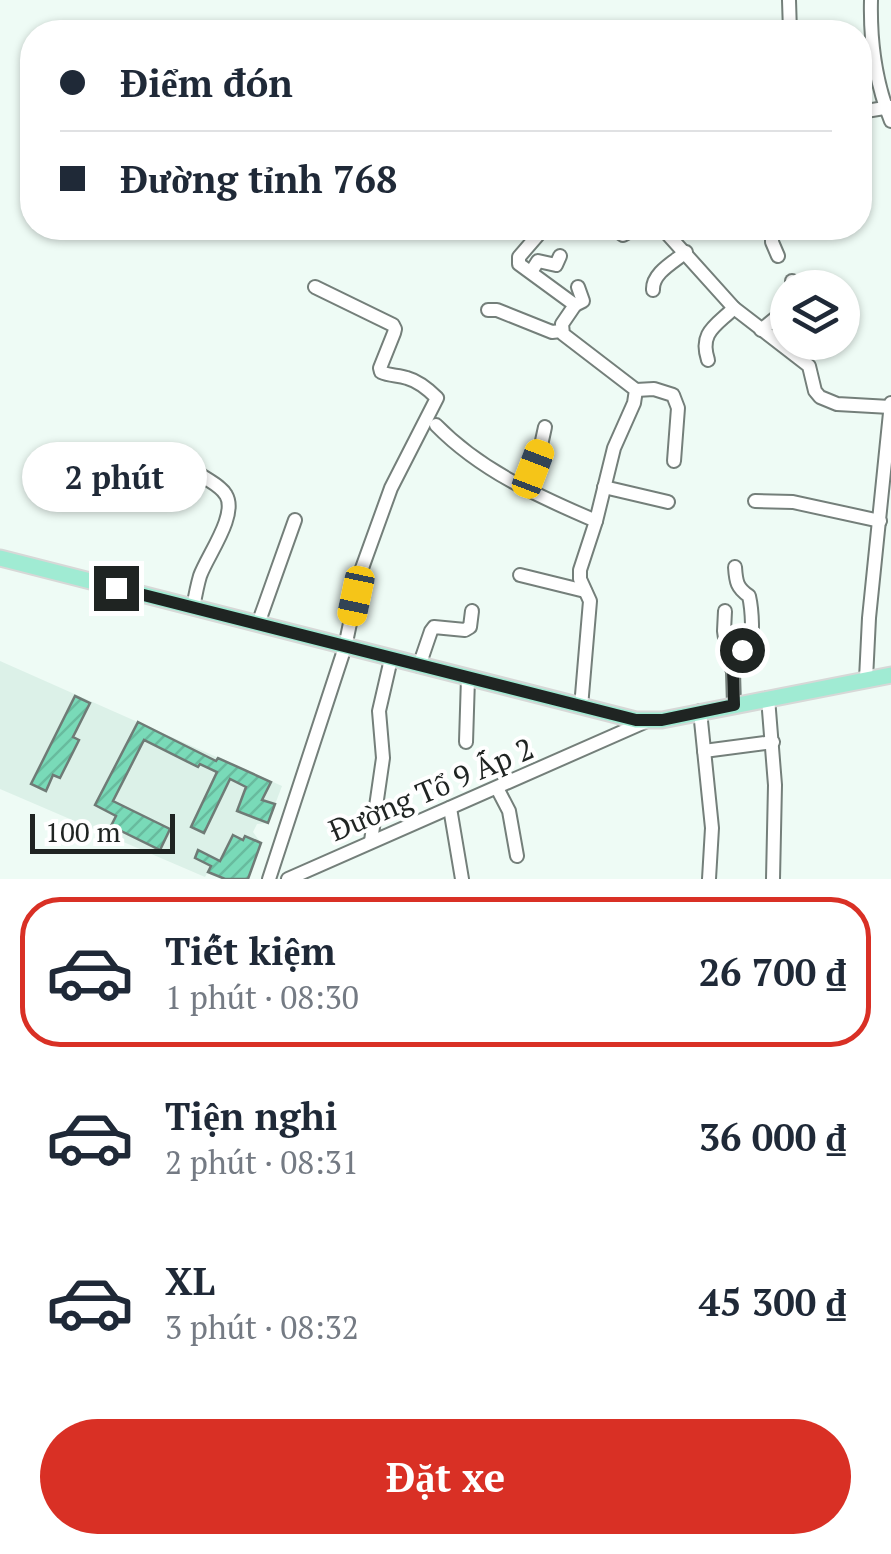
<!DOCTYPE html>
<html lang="vi">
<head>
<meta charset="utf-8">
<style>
	:root { --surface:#fff; --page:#f6f6f7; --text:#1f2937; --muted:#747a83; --line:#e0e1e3; --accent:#d93025 }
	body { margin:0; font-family:"PT Serif",serif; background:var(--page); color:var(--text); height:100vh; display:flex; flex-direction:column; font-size:38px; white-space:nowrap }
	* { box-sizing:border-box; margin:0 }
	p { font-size:32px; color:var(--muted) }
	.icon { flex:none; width:55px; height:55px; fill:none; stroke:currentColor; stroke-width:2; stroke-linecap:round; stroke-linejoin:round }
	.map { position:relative; height:879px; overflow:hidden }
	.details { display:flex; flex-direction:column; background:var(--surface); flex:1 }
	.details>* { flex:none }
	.hud { position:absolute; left:20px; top:20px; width:852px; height:220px; border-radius:40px; box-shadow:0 2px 8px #0004; display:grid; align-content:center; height:220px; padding:0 40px; background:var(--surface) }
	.controls { position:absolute; left:770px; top:270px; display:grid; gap:20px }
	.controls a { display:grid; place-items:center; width:90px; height:90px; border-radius:50%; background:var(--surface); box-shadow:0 2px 8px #0004; font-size:50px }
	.scale { position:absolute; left:30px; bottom:25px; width:145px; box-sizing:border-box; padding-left:10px; border:5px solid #1f2422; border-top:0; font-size:28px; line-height:35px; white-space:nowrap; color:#1f2422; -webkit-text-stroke:8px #fff; paint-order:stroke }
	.end { position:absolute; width:45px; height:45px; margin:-22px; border:12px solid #1f2422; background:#fff; box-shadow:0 0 0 5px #fff }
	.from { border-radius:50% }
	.bubble { position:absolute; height:70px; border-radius:35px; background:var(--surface); box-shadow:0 2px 8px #0004; font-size:32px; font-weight:800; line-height:70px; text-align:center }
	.car { position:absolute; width:30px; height:60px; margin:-30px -15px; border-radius:12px; box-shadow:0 0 8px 2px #0007; background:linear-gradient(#f5c518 24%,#345 0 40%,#f5c518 0 76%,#345 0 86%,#f5c518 0) }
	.hud b { display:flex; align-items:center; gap:35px; height:95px; font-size:38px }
	.hud b+b { border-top:2px solid var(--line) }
	.hud i { width:25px; height:25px; background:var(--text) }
	ul { padding:18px 0 0; list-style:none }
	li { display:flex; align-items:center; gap:30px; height:150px; margin:0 20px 15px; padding:0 20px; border:5px solid transparent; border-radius:40px }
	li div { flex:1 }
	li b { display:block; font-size:38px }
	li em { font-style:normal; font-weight:800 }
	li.active { border-color:var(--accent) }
	li>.icon { width:90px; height:90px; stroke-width:1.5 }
	.button { display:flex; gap:20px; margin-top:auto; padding:20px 40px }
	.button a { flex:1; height:115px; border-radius:60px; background:var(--accent); color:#fff; font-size:40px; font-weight:800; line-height:115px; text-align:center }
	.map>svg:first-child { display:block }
</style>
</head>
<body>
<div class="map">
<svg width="891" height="879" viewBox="0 0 891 879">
	<defs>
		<pattern id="building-hatch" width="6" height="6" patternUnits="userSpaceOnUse" patternTransform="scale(2.5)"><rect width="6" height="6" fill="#79dab8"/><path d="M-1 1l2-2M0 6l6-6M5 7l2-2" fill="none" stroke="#68bb9e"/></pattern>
	</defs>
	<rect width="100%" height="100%" fill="#eefbf5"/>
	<path fill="#dcf1e8" d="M 0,661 L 282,786 L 268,823 L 257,824 L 253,832 L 261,843 L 248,879 L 225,879 L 208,872 L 205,877 L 0,789 Z"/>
	<g fill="url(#building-hatch)" stroke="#6f7b76" stroke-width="2.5">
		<path d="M 75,696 L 90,703 L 73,737 L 79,740 L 60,778 L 53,775 L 46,791 L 31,784 Z"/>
		<path d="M 138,722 L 216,761 L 218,758 L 271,782 L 262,800 L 275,804 L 268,823 L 237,811 L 246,787 L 230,779 L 204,833 L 191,827 L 217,772 L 200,764 L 198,767 L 144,740 L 113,801 L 170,829 L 160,850 L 111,826 L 116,816 L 95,805 Z"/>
		<path d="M 233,835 L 243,840 L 245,836 L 261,843 L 248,879 L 225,879 L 208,872 L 211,866 L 195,858 L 198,850 L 220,861 Z"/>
	</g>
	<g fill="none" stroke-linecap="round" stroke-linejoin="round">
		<defs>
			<g id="minor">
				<path d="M 789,0 L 790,32"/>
				<path d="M 871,0 C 870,40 876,84 891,121"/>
				<path d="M 860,112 L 891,107"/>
				<path d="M 544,228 L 519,257 L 519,264 L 575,305 L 562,324 L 563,334 L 636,390 L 634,403 L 614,448 L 596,521"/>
				<path d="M 613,228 L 623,235 L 636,228"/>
				<path d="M 662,228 L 734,308 L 809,366 L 815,391 L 820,397 L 837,404 L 890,407"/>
				<path d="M 778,256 L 772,242 L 772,234 L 782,228"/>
				<path d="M 531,272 L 538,261 L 556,265 L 560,256"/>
				<path d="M 792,281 L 792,288"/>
				<path d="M 653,290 C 652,273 674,262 686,252"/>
				<path d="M 575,305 L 583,301 L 578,287"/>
				<path d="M 488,310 L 497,310 L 552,332 L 561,331"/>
				<path d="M 761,330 L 788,308"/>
				<path d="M 708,360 C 699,332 716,326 734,308"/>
				<path d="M 636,390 L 654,389 L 673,395 L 678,408 L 674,461"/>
				<path d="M 436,425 C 481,471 538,496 596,521 L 580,570 L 580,579 L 590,601 L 581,707"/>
				<path d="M 524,487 L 540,450 L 545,427"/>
				<path d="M 604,487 L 668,502"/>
				<path d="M 755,501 L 793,502 L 880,521"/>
				<path d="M 520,575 L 585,591"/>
				<path d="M 193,608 C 195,597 197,586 200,576 C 207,556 238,515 226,495 C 221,486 209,481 201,475"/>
				<path d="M 725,611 L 724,631 L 727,652"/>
				<path d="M 258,624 L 295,520"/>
				<path d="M 419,666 L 431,631 L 434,627 L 465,630 L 470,627 L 472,611"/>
				<path d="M 866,679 L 869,618 L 891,403"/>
				<path d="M 768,698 L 775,785 L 773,879"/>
				<path d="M 734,705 L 733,672 L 727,652 L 749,650 C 754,640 752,609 749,596 C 737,588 736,582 735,567"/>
				<path d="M 700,711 L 712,828 L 709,879"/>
				<path d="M 466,742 L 468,678"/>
				<path d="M 704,751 L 773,742"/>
				<path d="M 497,788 L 509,811 L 517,856"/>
				<path d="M 450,808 L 462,879"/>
				<path d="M 371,841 L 383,758 L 379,711 L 391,659"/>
				<path d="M 269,879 L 345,647 L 361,571 L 391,488 L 437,398 C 429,390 418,381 407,378 C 398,375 390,376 381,372 L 380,368 L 394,333 L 395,329 L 393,325 L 315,287"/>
				<path d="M 288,879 L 647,721"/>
			</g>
			<path id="major" d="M 0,558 L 636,720 L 662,720 L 891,675"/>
		</defs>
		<use href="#minor" stroke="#747f7a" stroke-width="16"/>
		<use href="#major" stroke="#d7d8d7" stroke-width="19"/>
		<use href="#minor" stroke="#fff" stroke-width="12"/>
		<use href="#major" stroke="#a0ebd3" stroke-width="15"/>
	</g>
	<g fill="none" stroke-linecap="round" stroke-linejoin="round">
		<path stroke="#1f2422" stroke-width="12" d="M 116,588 L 636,720 L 662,720 L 734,705 L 733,672 L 727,652 L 742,650"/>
	</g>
	<g text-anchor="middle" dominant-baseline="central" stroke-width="8" stroke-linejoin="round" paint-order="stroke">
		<g font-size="30" fill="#1f2422" stroke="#fff">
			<text transform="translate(431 789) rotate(-23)">Đường Tổ 9 Ấp 2</text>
		</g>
	</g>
</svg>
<div class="controls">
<a><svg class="icon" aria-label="layers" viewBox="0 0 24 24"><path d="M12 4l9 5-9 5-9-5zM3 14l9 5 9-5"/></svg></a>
</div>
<div class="scale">100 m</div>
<i class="end from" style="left:742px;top:650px"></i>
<i class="end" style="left:116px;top:588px"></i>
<div class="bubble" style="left:22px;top:442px;width:185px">2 phút</div>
<i class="car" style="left:533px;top:469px;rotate:21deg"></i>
<i class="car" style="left:356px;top:596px;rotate:192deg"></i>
<div class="hud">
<b><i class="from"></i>Điểm đón</b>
<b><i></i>Đường tỉnh 768</b>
</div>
</div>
<section class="details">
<ul>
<li class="active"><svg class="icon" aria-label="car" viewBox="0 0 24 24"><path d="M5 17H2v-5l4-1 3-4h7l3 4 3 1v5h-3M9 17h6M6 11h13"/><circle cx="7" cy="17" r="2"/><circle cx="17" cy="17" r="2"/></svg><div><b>Tiết kiệm</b><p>1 phút · 08:30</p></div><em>26 700 ₫</em></li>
<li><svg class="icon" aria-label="car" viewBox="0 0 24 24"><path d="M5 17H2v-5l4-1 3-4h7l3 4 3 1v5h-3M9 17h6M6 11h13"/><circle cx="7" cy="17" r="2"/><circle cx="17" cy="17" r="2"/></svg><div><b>Tiện nghi</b><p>2 phút · 08:31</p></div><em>36 000 ₫</em></li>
<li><svg class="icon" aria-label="car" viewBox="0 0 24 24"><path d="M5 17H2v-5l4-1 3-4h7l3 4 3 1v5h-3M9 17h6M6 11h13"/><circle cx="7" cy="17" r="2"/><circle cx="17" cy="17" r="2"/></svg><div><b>XL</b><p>3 phút · 08:32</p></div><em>45 300 ₫</em></li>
</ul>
<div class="button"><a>Đặt xe</a></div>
</section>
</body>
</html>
